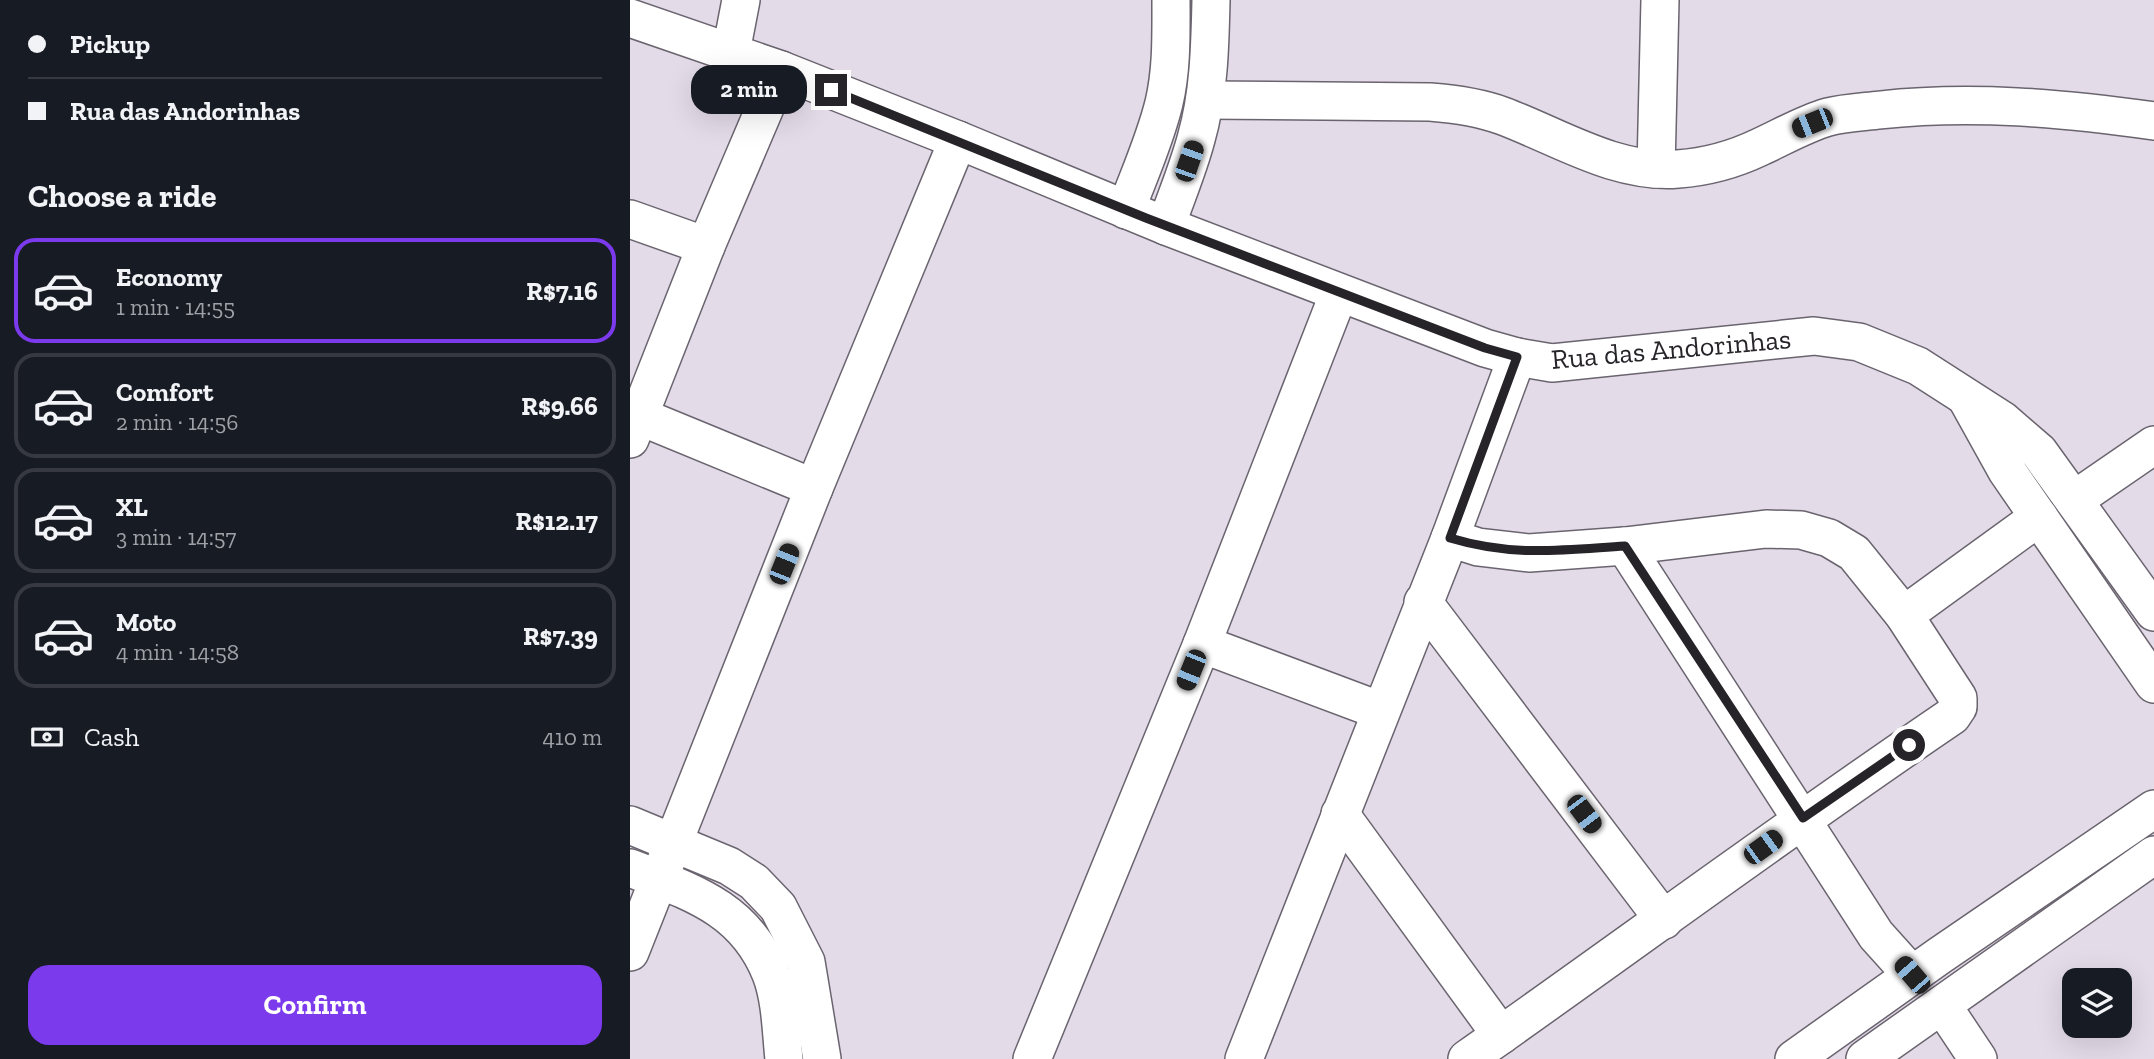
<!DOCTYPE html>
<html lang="en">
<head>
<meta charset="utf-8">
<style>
	:root { --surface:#171b24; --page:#242831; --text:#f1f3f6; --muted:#9ea1a6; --line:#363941; --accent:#7c3aed }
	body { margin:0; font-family:"Zilla Slab",serif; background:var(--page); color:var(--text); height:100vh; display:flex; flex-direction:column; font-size:26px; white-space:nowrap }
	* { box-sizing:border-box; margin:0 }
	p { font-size:23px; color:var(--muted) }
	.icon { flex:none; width:38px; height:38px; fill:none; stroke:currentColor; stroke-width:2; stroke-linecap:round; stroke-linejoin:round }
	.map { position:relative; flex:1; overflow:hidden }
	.sheet { display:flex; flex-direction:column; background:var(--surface); width:630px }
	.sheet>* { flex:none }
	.hud { display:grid; align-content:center; height:154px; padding:0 28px; background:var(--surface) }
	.controls { position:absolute; left:1432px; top:968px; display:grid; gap:14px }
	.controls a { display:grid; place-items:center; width:70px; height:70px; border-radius:14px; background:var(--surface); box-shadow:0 7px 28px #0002; font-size:35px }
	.end { position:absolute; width:32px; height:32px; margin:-16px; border:9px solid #272429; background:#fff; box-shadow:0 0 0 4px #fff }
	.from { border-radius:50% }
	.bubble { position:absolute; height:49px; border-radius:21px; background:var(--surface); box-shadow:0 7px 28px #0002; font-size:23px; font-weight:700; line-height:49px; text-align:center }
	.car { position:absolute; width:21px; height:42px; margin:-21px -10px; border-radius:9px; box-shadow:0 0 5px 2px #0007; background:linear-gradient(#222 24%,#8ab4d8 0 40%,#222 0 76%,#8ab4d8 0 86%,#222 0) }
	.hud b { display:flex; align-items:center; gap:24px; height:66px; font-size:26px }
	.hud b+b { border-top:2px solid var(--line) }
	.hud i { width:18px; height:18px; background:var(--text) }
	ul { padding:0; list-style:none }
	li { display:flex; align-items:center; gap:21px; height:105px; margin:0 14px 10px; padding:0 14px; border:4px solid var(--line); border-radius:21px }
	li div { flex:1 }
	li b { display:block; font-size:26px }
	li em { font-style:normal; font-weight:700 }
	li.selected { border-color:var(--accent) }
	li>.icon { width:63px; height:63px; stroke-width:1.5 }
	h2 { padding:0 28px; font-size:32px; line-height:84px }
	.pay { display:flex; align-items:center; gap:18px; height:77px; padding:0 28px; font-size:26px }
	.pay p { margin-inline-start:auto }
	.primary-button { display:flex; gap:14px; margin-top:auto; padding:14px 28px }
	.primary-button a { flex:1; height:80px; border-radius:21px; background:var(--accent); color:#fff; font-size:28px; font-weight:700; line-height:80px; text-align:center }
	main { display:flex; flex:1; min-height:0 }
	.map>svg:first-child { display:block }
</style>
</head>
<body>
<main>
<section class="sheet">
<div class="hud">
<b><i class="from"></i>Pickup</b>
<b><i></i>Rua das Andorinhas</b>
</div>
<h2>Choose a ride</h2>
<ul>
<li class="selected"><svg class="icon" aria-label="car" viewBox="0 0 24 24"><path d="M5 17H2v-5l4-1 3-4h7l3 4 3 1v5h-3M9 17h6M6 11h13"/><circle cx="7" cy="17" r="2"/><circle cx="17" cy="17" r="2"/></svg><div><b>Economy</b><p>1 min · 14:55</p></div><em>R$7.16</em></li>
<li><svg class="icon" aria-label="car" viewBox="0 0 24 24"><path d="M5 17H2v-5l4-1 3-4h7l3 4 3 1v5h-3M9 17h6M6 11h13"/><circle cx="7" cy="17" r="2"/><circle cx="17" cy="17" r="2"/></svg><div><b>Comfort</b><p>2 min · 14:56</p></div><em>R$9.66</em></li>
<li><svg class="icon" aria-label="car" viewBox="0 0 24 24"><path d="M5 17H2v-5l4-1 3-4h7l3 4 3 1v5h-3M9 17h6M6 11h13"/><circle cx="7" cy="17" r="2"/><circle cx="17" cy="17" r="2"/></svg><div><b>XL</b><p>3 min · 14:57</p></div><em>R$12.17</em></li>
<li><svg class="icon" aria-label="car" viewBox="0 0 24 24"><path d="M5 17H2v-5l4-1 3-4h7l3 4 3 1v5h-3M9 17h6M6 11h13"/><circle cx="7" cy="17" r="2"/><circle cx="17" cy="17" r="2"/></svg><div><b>Moto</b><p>4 min · 14:58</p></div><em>R$7.39</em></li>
</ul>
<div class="pay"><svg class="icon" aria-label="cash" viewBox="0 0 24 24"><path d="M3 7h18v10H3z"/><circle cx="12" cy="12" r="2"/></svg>Cash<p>410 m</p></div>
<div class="primary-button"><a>Confirm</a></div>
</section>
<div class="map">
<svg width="1524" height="1059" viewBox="0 0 1524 1059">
	<rect width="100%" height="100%" fill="#e3dbe8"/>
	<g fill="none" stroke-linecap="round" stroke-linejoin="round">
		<defs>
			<g id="minor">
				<path d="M 0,18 L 151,70 L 328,140 L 536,226 L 855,348 L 887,357 L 922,363 L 1184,336 L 1229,342 L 1288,366 L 1372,420 L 1409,452 L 1524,612"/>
				<path d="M 101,52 L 111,0"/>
				<path d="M 575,100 L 800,102 C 826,104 849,107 873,116 C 929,137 986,174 1048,169 C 1076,167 1105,159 1130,147 C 1152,137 1174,124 1198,117 C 1214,113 1233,112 1250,110 C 1341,100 1433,108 1524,121"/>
				<path d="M 1026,169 L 1030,0"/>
				<path d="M 496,210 C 509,175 525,140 534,103 C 542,69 541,34 541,0"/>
				<path d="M 0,219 L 76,246"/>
				<path d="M 536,226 C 546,197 558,169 566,139 C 579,94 580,46 581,0"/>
				<path d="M 1337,399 L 1377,471 L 1524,684"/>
				<path d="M 9,416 L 184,488"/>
				<path d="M 0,439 L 76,246 L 151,70"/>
				<path d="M 1444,500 L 1524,445"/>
				<path d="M 820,538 L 848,547 L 899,553 L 995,546 L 1136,529 L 1171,530 L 1199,538 L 1224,553 L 1274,615 L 1328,698 L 1328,707 L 1322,716 C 1158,827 999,945 837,1059"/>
				<path d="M 995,546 L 1246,935 L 1282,975"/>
				<path d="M 793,602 L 1034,920"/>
				<path d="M 1274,615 L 1409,517"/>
				<path d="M 572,644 L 751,711"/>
				<path d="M 710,814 L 871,1035"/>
				<path d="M 0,825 L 99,866 L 124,882 L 148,907 L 176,962 L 192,1059"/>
				<path d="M 0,868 C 61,892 115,908 141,974 C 151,1000 151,1032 154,1059"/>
				<path d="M 0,952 L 184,488 L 328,140"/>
				<path d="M 1312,1005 L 1348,1059"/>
				<path d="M 402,1059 L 572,644 L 709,293"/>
				<path d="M 614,1059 L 820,538 L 887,357"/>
				<path d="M 1164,1059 L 1309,956 L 1524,809"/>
				<path d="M 1235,1059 L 1524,855"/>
			</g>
		</defs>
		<use href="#minor" stroke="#6a646f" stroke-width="40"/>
		<use href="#minor" stroke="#fff" stroke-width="37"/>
	</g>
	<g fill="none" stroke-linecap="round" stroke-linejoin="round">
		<path stroke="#272429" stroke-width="9" d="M 201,90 L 516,218 L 855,348 L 887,357 L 820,538 C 883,557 930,550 995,546 L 1173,818 L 1279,745"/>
	</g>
	<g text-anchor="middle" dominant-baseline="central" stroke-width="6" stroke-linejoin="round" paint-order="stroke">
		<g font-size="28" fill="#272429" stroke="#fff">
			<text transform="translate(1041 349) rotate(-5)">Rua das Andorinhas</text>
		</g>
	</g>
</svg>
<div class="controls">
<a><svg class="icon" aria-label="layers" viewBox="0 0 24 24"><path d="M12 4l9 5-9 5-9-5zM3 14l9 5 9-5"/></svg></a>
</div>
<i class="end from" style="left:1279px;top:745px"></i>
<i class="end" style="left:201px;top:90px"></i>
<div class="bubble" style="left:61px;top:65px;width:116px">2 min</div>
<i class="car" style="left:1182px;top:123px;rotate:248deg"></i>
<i class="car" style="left:559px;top:161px;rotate:19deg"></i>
<i class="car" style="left:154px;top:564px;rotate:22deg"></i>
<i class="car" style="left:561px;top:670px;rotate:202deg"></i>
<i class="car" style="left:954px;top:814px;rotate:143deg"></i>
<i class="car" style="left:1133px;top:847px;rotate:54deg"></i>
<i class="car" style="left:1282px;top:975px;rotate:319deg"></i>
</div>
</main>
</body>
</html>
